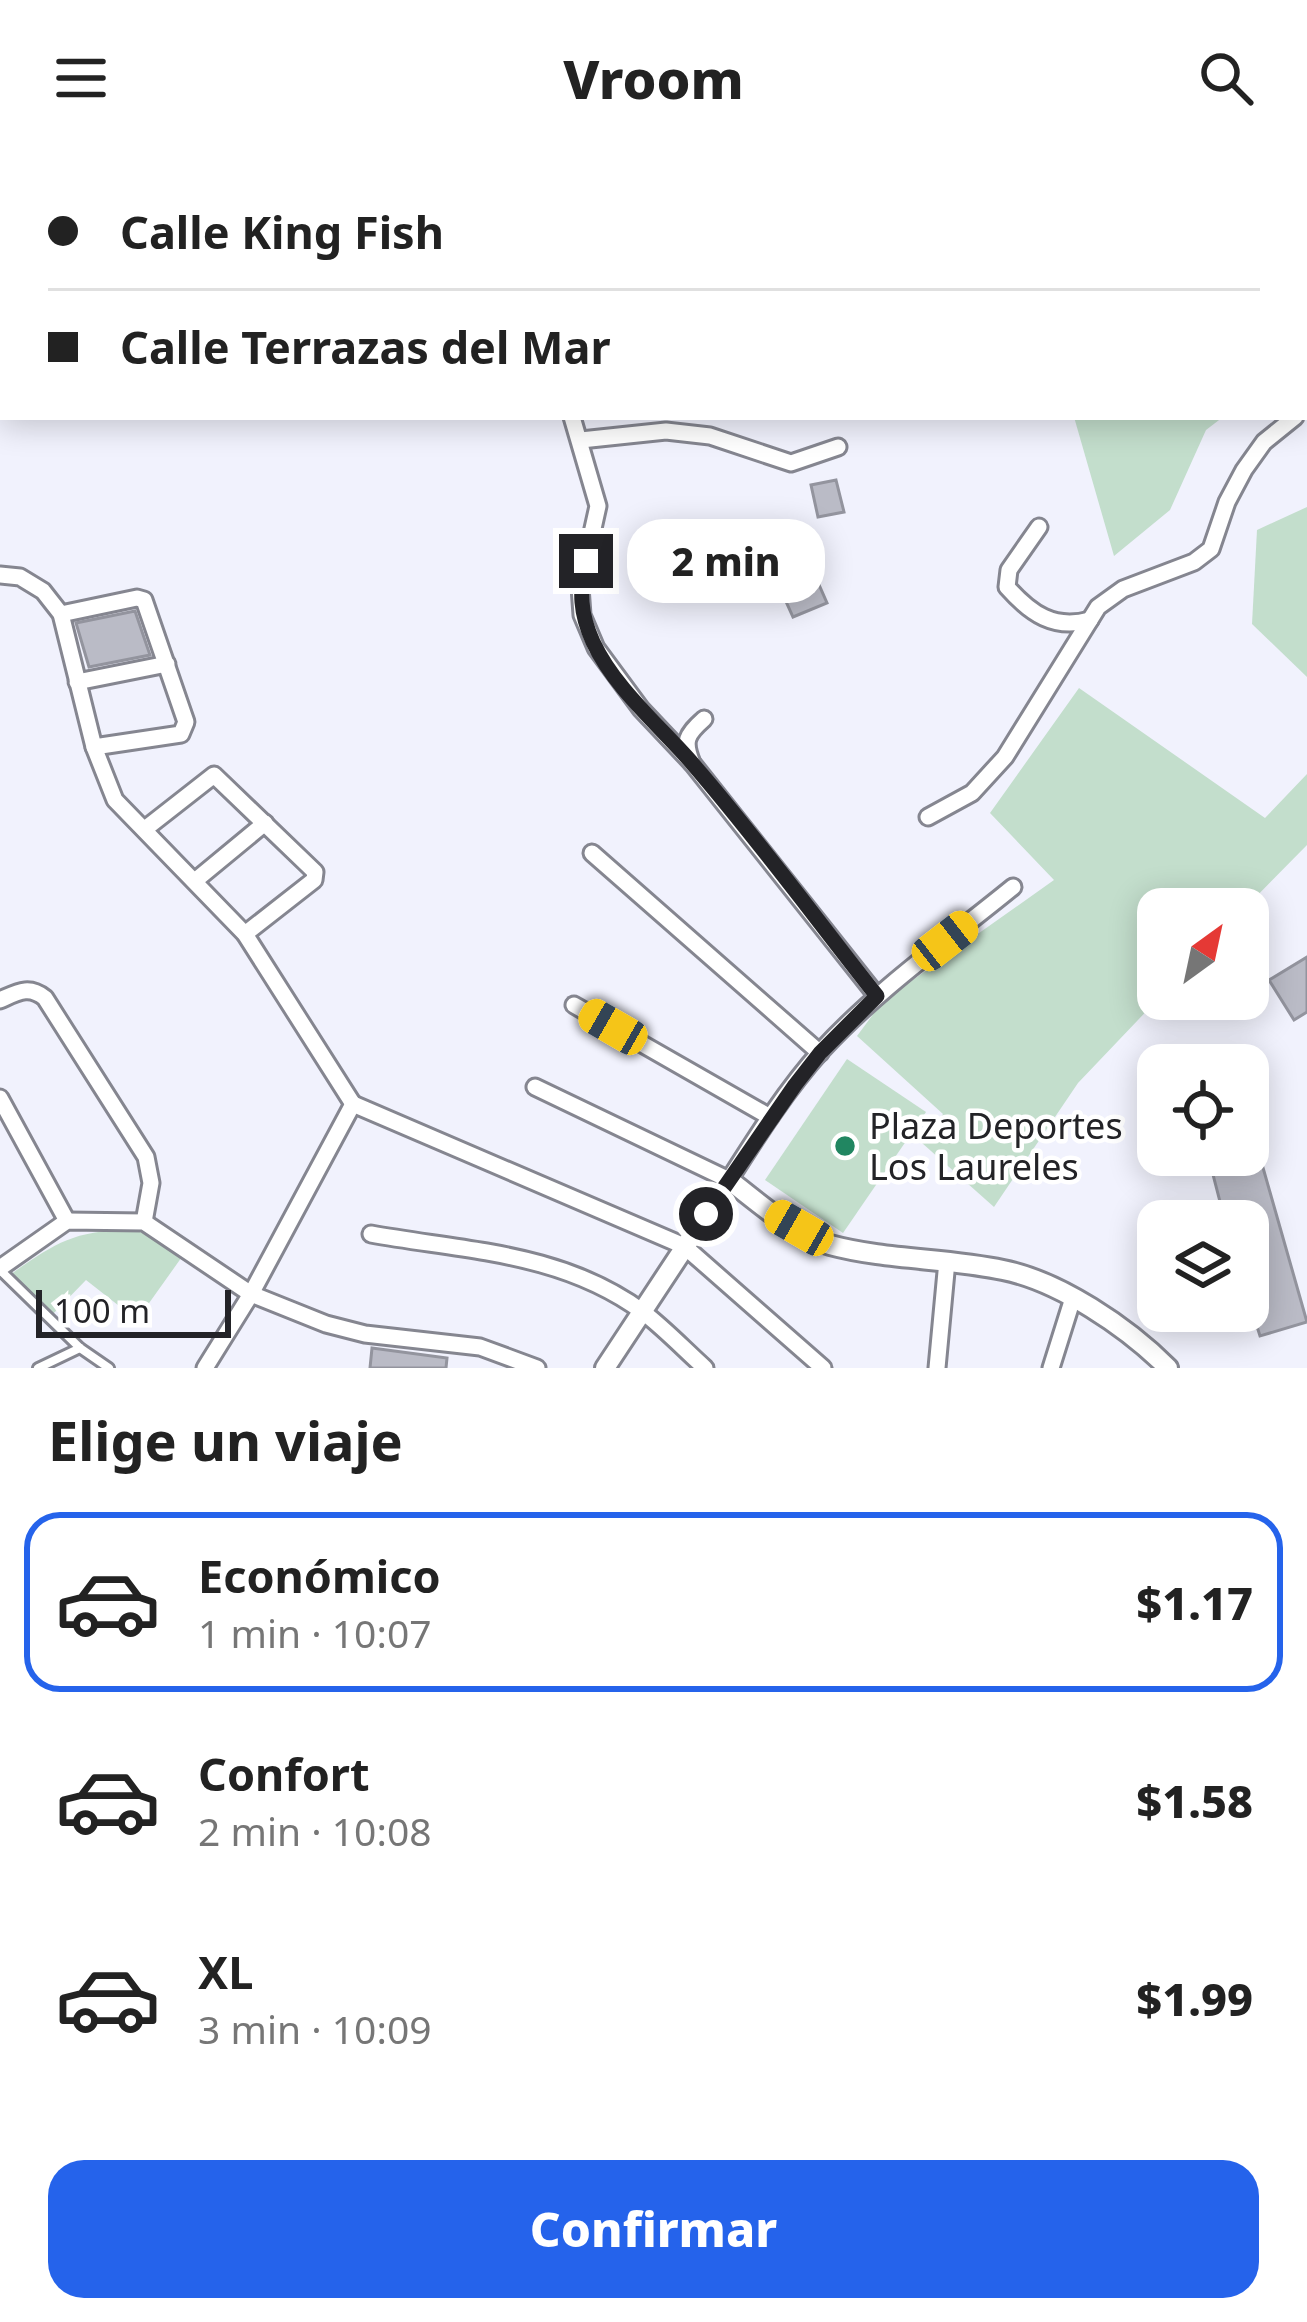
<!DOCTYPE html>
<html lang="es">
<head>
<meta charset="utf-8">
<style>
	:root { --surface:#fff; --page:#f6f6f6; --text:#222; --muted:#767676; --line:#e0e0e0; --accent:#2563eb }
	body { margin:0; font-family:"Noto Sans",sans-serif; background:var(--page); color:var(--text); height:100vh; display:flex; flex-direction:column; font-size:45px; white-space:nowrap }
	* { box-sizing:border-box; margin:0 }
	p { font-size:39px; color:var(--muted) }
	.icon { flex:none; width:66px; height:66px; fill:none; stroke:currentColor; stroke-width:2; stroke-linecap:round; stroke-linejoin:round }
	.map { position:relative; height:1212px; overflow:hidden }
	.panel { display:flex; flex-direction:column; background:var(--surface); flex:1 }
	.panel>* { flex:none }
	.guide { position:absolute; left:0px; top:0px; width:1308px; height:264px; box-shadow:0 6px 30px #0003; display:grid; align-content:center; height:264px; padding:0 48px; background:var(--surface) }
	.needle { width:78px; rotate:33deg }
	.controls { position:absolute; left:1137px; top:732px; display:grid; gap:24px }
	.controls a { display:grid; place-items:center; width:132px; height:132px; border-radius:24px; background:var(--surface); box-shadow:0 6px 30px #0003; font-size:60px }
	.scale { position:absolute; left:36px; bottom:30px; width:195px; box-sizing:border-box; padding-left:12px; border:6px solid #232327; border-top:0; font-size:33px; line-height:42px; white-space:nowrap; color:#232327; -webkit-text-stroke:9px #fff; paint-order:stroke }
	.end { position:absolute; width:54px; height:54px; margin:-27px; border:15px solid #232327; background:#fff; box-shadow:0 0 0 6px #fff }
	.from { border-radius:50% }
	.bubble { position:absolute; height:84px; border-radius:36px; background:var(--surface); box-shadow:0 6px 30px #0003; font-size:39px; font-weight:800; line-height:84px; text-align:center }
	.car { position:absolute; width:36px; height:72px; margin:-36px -18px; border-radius:15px; box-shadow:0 0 9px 3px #0007; background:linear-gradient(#f5c518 24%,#345 0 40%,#f5c518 0 76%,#345 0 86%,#f5c518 0) }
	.guide b { display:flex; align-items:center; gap:42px; height:114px; font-size:45px }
	.guide b+b { border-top:3px solid var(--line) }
	.guide i { width:30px; height:30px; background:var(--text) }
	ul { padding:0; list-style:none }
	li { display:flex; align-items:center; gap:36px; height:180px; margin:0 24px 18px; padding:0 24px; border:6px solid transparent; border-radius:36px }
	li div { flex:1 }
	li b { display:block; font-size:45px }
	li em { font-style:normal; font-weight:800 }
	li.active { border-color:var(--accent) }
	li>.icon { width:108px; height:108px; stroke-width:1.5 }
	h2 { padding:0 48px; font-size:54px; line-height:144px }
	.button { display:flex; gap:24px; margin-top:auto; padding:24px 48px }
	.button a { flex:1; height:138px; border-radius:36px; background:var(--accent); color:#fff; font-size:48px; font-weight:800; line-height:138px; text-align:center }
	header { display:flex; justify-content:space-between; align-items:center; height:156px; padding:0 48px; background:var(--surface); font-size:54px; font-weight:800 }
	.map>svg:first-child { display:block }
</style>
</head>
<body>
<header><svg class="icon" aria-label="menu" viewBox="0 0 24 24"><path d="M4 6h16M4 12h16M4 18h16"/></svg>Vroom<svg class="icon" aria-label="search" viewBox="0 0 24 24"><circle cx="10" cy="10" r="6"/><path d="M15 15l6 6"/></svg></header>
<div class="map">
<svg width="1307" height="1212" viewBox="0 0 1307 1212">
	<rect width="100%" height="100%" fill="#f1f2fd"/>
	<g fill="#c3decc">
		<path d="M 1074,261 L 1223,261 L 1206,274 L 1170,354 L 1114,400 Z"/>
		<path d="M 1307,351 L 1307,521 L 1252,468 L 1257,374 Z"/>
		<path d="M 1079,532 L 1265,662 L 1307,618 L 1307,689 L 1244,753 L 1158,753 L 1158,843 L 1078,927 L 994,1051 L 922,987 L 943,958 L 857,880 L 883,845 L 1054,724 L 990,657 Z"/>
		<path d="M 847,903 L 926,956 L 843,1077 L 765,1024 Z"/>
		<path d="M 129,1073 L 154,1080 L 184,1098 L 137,1164 L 86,1124 L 51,1160 L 11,1118 C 57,1086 72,1076 129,1073 Z"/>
	</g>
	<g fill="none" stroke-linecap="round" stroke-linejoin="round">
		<path stroke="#6da3a5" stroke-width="4.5" d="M 119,3 L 119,0"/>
	</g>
	<g fill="#babbc6" stroke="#93949e" stroke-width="3">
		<path d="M 836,324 L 844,356 L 818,361 L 811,329 Z"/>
		<path d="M 813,415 L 827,447 L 793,461 L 779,430 Z"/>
		<path d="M 135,455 L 150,499 L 89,511 L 76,467 Z"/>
		<path d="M 1307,801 L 1307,856 L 1294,864 L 1269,824 Z"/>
		<path d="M 1248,973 L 1252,973 L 1307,1166 L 1260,1180 L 1248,1142 L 1248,1065 L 1225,1065 L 1209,1003 L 1248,999 Z"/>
		<path d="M 372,1192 L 447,1202 L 446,1212 L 370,1212 Z"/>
	</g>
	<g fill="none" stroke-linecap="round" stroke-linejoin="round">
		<defs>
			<g id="service">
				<path d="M 1,1115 L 80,1192 L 109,1212"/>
				<path d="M 38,1212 L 80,1192"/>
			</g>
			<g id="minor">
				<path d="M 625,3 L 625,0"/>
				<path d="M 1305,253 L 1307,251"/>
				<path d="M 572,261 L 598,350 L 580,431 L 582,459 L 596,492 L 641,553 L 692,607"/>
				<path d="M 581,284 L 666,275 L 710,280 L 791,307 L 838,291"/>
				<path d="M 1039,371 L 1009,414 L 1007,431 C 1031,458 1054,474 1090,464"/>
				<path d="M 0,419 L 20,421 L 43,435 L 61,458 L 94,591 L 115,644 L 245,778 L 353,948"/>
				<path d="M 61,458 L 137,442 L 144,444 L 186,566 L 181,578 L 94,591"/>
				<path d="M 77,526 L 167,508"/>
				<path d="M 704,563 C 686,579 683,585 692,607 L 877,840"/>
				<path d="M 928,661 L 972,637 L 1005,601 L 1098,451 L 1123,433 L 1194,406 L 1211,393 L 1227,346 L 1244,314 L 1264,286 L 1295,261"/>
				<path d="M 145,673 L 214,619 L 315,716 L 314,724 L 245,778"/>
				<path d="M 592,697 L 820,897"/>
				<path d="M 196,724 L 265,667"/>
				<path d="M 0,844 C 18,836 29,829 45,842 L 146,1001 L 151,1027 L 144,1066"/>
				<path d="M 574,849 L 770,961"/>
				<path d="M 535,931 L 729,1024 C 757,980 786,934 821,895 C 878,833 948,784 1013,731"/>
				<path d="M 0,942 L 67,1065"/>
				<path d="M 353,948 L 684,1090 L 823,1212"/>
				<path d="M 371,1078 C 465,1095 562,1096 643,1156 C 665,1173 685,1194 705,1212"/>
				<path d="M 0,1112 L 67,1065 L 144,1066 L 251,1138 L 326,1168 L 365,1178 L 480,1191 L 537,1212"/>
				<path d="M 205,1212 L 251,1138 L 353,948"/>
				<path d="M 937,1212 L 947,1105"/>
				<path d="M 1051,1212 L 1073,1142"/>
			</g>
			<path id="tertiary" d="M 605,1212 L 729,1024 C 758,1046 794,1079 830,1089 C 886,1104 946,1102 1003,1114 C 1059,1125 1127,1171 1168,1212"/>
		</defs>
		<use href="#service" stroke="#858690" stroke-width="14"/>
		<use href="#minor" stroke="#858690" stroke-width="21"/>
		<use href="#tertiary" stroke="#858690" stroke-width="24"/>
		<use href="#service" stroke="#fff" stroke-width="8"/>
		<use href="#minor" stroke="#fff" stroke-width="15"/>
		<use href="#tertiary" stroke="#fff" stroke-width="18"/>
	</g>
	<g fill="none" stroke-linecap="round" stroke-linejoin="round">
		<path stroke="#232327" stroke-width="15" d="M 586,405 C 579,436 580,457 593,486 C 615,533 659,569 692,607 C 757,682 816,763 877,840 L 820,897 L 795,929 L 706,1058"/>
	</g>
	<circle fill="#218661" stroke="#fff" stroke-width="4.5" cx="845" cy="990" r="12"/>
	<g text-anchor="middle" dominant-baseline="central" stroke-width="9" stroke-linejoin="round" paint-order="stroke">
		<g font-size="36" fill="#232327" stroke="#fff" text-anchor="start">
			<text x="869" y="969">Plaza Deportes<tspan x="869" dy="41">Los Laureles</tspan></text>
		</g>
	</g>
</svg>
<div class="controls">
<a><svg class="needle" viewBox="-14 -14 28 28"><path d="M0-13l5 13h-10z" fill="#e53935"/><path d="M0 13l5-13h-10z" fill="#767676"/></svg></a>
<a><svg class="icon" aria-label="locate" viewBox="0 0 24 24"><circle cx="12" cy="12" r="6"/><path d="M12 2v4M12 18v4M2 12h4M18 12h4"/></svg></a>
<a><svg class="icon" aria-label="layers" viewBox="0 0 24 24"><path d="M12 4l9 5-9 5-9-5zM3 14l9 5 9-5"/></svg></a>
</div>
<div class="scale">100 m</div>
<i class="end from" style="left:706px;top:1058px"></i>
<i class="end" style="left:586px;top:405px"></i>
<div class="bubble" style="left:627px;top:363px;width:198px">2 min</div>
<i class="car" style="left:945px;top:785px;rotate:52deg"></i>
<i class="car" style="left:613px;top:871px;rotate:300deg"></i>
<i class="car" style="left:799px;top:1072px;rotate:300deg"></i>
<div class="guide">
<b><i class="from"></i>Calle King Fish</b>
<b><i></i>Calle Terrazas del Mar</b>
</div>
</div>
<section class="panel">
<h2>Elige un viaje</h2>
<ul>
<li class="active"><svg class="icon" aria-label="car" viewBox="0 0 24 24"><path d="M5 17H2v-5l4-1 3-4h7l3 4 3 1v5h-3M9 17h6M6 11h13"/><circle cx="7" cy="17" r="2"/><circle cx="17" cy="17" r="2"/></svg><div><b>Económico</b><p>1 min · 10:07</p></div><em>$1.17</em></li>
<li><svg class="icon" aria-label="car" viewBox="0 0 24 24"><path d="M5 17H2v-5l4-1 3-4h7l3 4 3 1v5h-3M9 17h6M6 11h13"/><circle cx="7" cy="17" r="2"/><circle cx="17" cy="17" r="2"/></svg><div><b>Confort</b><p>2 min · 10:08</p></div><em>$1.58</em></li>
<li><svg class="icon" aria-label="car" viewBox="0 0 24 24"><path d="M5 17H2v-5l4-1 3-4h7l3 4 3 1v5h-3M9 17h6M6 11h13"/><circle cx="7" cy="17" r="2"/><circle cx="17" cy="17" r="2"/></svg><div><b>XL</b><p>3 min · 10:09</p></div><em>$1.99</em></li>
</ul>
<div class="button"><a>Confirmar</a></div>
</section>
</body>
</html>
